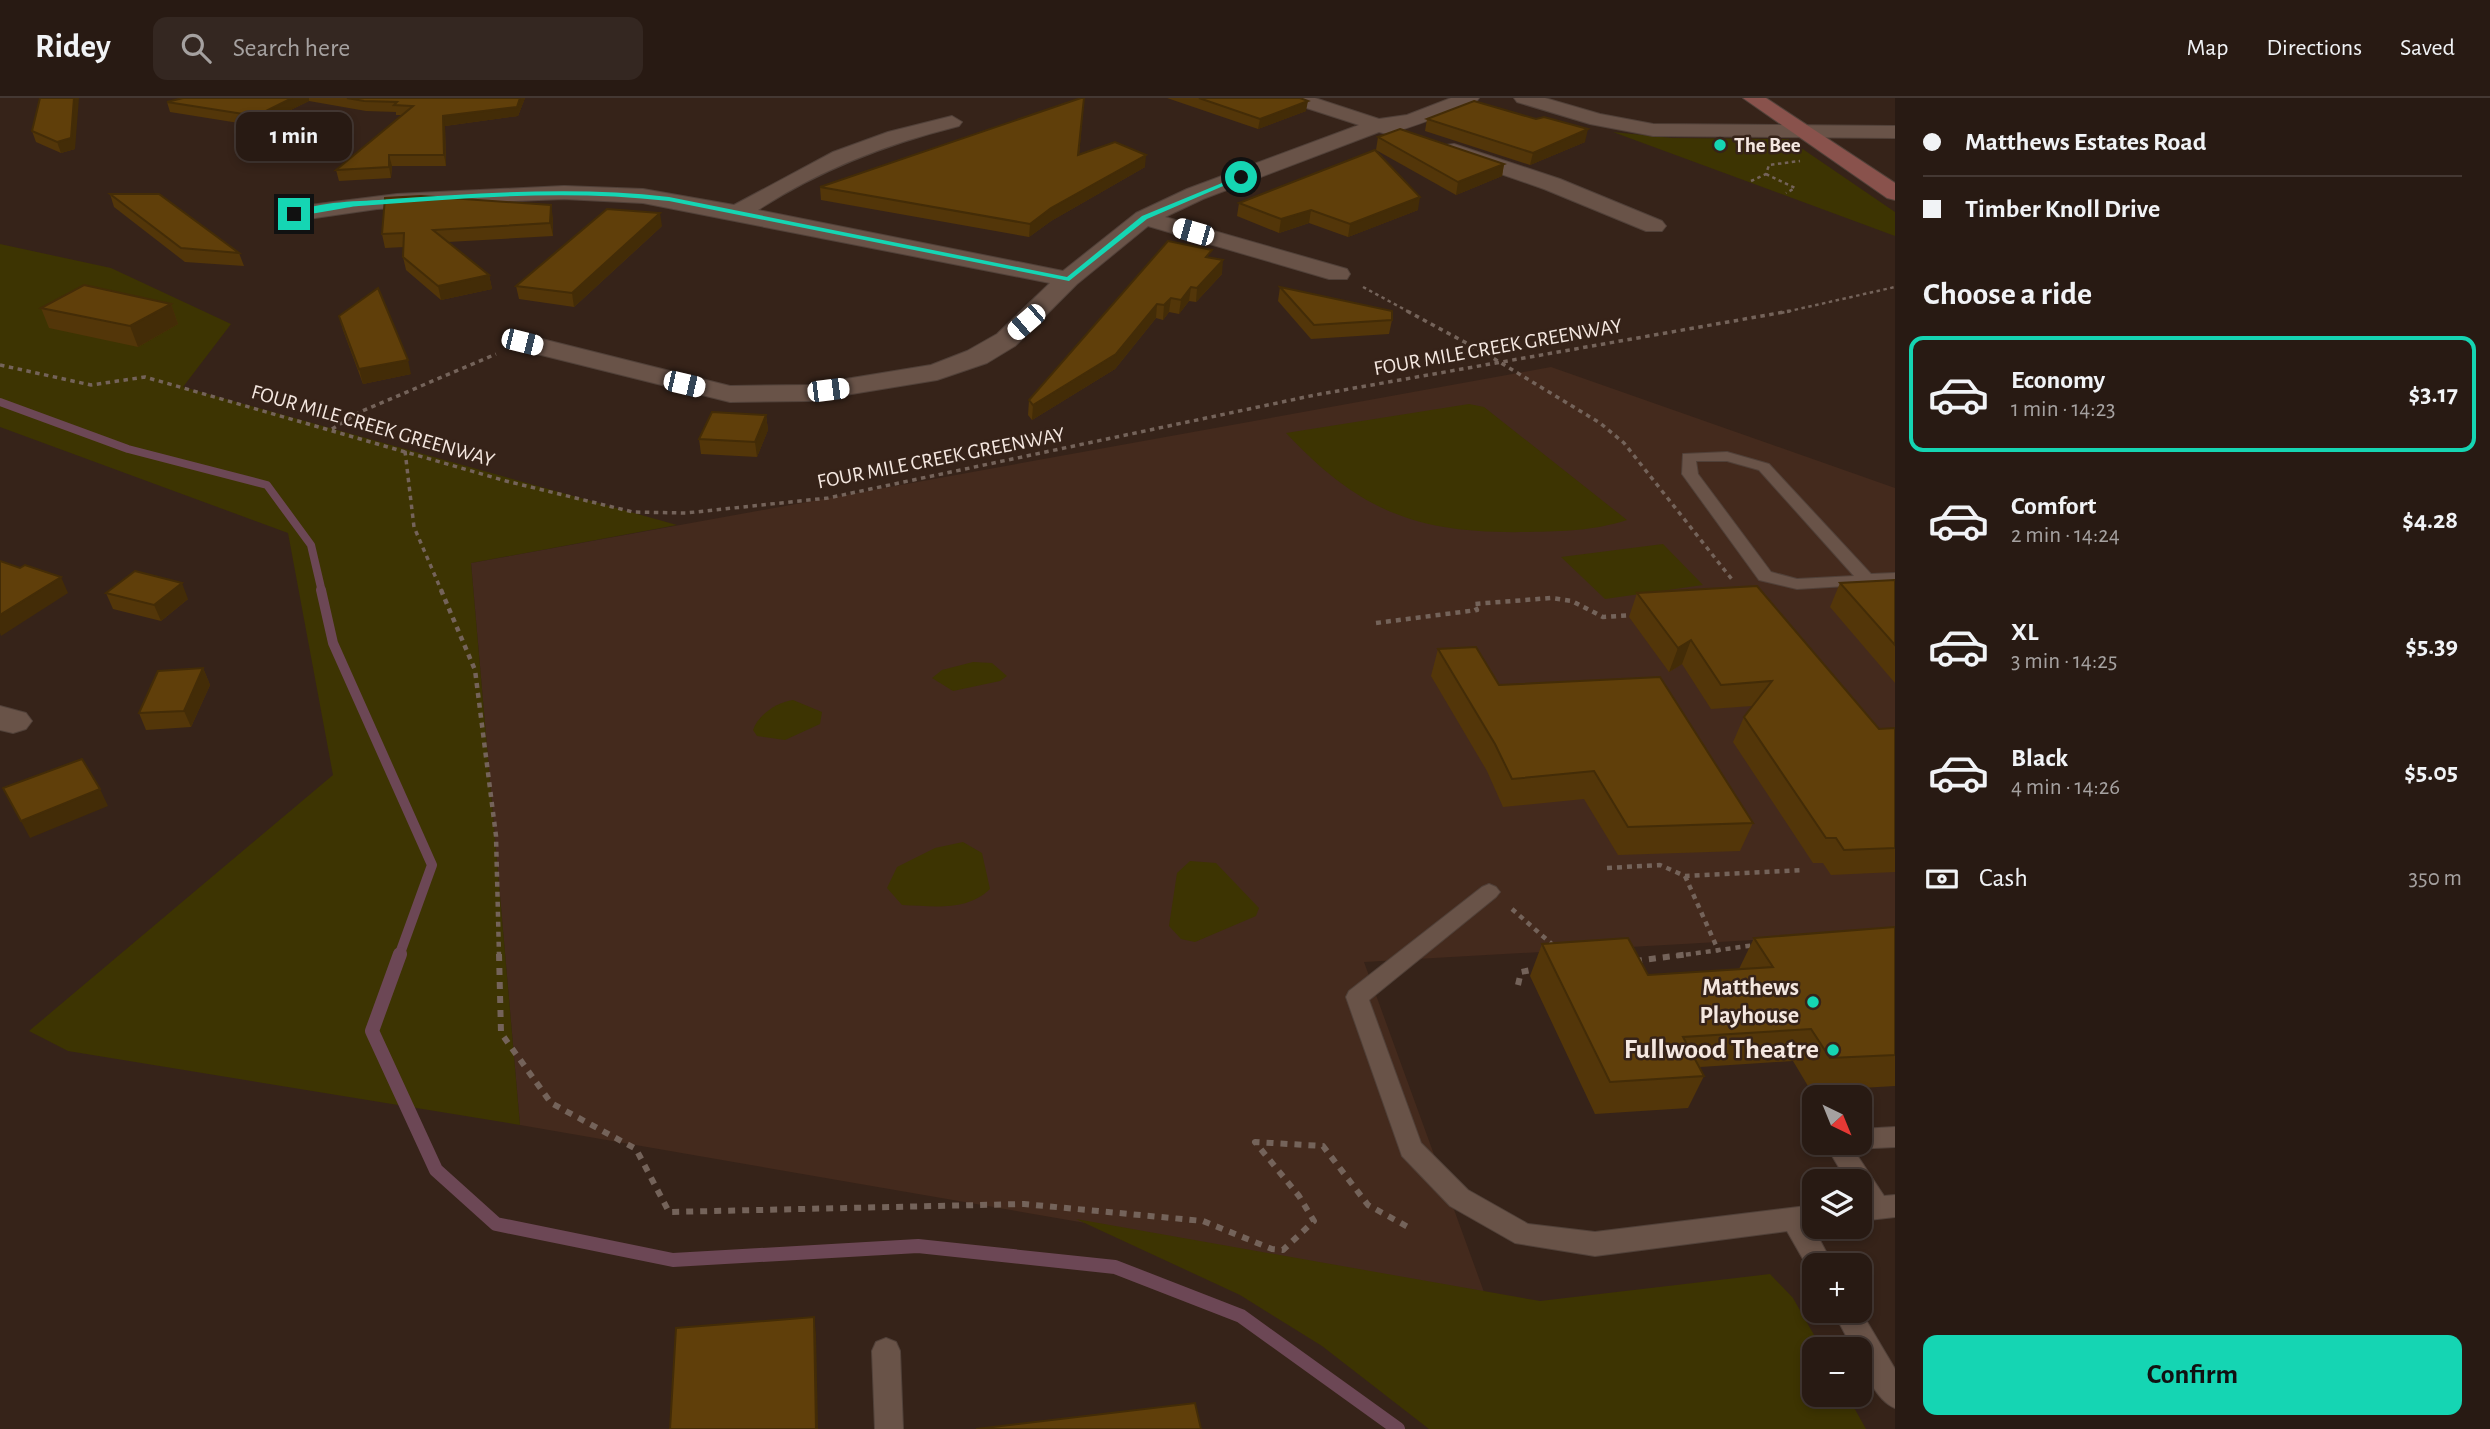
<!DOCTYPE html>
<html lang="en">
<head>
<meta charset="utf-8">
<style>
	:root { --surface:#281a13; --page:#342721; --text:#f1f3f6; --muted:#a5a1a0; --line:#443833; --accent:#15d5b3 }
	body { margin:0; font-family:"Alegreya Sans",sans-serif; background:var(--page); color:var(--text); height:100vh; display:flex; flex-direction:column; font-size:26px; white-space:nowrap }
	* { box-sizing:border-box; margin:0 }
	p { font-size:23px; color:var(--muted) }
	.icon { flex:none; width:38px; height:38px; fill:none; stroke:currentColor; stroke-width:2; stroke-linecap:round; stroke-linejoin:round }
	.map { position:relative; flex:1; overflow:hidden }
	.panel { display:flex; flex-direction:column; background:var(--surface); width:595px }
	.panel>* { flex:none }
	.top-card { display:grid; align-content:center; height:154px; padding:0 28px; background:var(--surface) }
	.needle { width:46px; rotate:137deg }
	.buttons { position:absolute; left:1802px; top:987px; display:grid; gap:14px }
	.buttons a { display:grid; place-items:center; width:70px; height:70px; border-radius:14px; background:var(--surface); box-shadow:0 4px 10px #0003,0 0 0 2px var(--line); font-size:35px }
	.end { position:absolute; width:32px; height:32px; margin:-16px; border:9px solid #15d5b3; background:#111; box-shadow:0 0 0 4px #111 }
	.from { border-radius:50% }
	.bubble { position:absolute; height:49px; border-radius:14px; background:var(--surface); box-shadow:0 4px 10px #0003,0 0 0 2px var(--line); font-size:23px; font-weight:600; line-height:49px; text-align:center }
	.car { position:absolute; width:21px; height:42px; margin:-21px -10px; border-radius:9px; box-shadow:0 0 5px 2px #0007; background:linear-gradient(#fff 24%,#345 0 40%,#fff 0 76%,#345 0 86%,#fff 0) }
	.top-card b { display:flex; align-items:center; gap:24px; height:66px; font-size:26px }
	.top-card b+b { border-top:2px solid var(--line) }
	.top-card i { width:18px; height:18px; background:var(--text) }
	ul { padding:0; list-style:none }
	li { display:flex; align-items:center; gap:21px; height:116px; margin:0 14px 10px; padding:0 14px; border:4px solid transparent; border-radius:14px }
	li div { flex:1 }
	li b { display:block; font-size:26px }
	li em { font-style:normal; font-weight:600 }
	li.active { border-color:var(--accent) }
	li>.icon { width:63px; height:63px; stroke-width:1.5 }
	h2 { padding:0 28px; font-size:32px; line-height:84px }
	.pay { display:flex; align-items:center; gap:18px; height:77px; padding:0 28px; font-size:26px }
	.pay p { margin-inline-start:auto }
	.button { display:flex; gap:14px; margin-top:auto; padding:14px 28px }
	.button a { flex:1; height:80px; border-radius:14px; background:var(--accent); color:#111; font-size:28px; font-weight:600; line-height:80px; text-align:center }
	header { display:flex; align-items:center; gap:42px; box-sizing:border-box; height:98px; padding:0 35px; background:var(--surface); border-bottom:2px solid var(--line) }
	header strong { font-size:33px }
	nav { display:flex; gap:38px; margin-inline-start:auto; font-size:24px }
	.search { width:490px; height:63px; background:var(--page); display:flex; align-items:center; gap:18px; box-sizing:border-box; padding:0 24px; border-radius:14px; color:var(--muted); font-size:26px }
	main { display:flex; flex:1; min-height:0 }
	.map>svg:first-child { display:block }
</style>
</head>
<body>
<header>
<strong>Ridey</strong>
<div class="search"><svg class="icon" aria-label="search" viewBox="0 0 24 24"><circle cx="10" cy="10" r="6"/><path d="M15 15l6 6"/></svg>Search here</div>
<nav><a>Map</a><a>Directions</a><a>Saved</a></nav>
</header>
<main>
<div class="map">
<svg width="1895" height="1331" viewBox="0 0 1895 1331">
	<rect width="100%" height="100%" fill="#362319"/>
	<path fill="#442a1d" d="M 1551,269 L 1895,390 L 1895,834 L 1364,864 L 1484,1194 L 520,1027 L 471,465 Z"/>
	<g fill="#3d3402">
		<path d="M 1613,34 L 1672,40 L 1788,41 L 1895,114 L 1895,138 Z"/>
		<path d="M 0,146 L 111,170 L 231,226 L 183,289 L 677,427 L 471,465 L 520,1027 L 68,953 L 29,933 L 333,677 L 288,435 L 0,329 Z"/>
		<path d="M 1469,306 L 1484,309 L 1627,422 C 1592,433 1565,433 1528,434 C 1419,436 1361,415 1286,335 Z"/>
		<path d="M 1663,446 L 1703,487 L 1605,501 L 1561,459 Z"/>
		<path d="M 973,564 L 992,565 L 1007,578 L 1000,583 L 953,593 L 932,580 L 942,572 Z"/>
		<path d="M 793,602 L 822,614 L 820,626 L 785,642 L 757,638 L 753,632 C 758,617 777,604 793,602 Z"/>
		<path d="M 963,744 L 982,755 L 990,791 C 966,814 933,808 902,807 L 887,790 L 897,769 L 935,750 Z"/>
		<path d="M 1190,763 L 1216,765 L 1259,810 L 1256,818 L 1195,844 L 1181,841 L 1169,828 L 1177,775 Z"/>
		<path d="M 1076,1121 L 1540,1203 L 1770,1176 L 1793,1200 L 1822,1251 L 1815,1251 L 1815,1297 L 1847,1297 L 1866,1331 L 1429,1331 L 1322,1248 L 1240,1197 Z"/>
	</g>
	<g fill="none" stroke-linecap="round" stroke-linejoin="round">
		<path stroke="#6c4755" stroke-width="8" d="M 0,304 L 128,351 L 267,387 L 311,447 L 322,494"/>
		<path stroke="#6c4755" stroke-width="10" d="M 321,492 L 333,545 L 432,767 L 399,858"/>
		<path stroke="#6c4755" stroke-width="14" d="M 400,856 L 372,933 L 436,1072 L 496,1126 L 673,1162 L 918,1148 L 1115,1169 L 1241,1218 L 1398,1331"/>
		<defs>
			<g id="lane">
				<path d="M 1727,354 L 1769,366 L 1871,476 L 1895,475 L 1895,485 L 1797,491 L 1759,482 L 1682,376 L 1683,356 ZM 1696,363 L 1727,363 L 1759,372 L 1854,478 L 1797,481 L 1771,474 L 1698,376 Z"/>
				<path d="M 1489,786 L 1496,789 L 1500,794 L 1496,799 L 1369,902 L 1421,1045 L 1468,1092 L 1528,1126 L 1595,1134 L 1815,1107 L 1816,1129 L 1813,1129 L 1833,1167 L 1815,1167 L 1815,1177 L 1811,1175 L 1787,1133 L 1595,1158 L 1515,1145 L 1450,1108 L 1402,1058 L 1346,899 L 1349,893 L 1482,789 Z"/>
				<path d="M 1895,1029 L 1895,1049 L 1853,1051 L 1884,1098 L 1895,1097 L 1895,1119 L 1860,1123 L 1860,1083 L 1847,1083 L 1825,1046 L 1860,1045 L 1860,1031 Z"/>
				<path d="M 1860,1212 L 1895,1271 L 1895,1310 C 1877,1303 1860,1270 1860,1251 L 1853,1251 L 1833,1213 Z"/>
				<path d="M 886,1240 L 896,1244 L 900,1253 L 903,1331 L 875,1331 L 872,1253 L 876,1244 Z"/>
			</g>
			<g id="street">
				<path d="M 1285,0 L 1315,0 L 1379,21 L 1407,17 L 1451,0 L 1479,0 L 1476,4 C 1447,15 1415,29 1387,36 L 1379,34 L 1203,101 L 1165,119 L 1347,171 L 1350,176 L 1347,181 L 1329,181 L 1148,128 L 1077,186 L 1015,248 L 987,265 L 937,282 L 809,303 L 730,304 L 513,250 L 509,244 L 513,238 L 522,236 L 730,288 L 809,287 L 931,267 L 967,253 L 997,236 L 1050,185 L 643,105 L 564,101 L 486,104 L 377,111 L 294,123 L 286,121 L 282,116 L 286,111 L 294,109 L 397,96 L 564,88 L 643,91 L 734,107 L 833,54 L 888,34 L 952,18 L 962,24 L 959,28 C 887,46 821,71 758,112 L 1063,173 L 1136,115 L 1187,91 L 1359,27 L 1288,4 Z"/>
				<path d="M 1514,0 L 1545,0 L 1600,16 L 1653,26 L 1895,28 L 1895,40 L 1653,38 L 1590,26 L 1517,4 Z"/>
				<path d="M 1454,46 L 1560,81 L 1662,123 L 1666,128 L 1662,133 L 1646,133 L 1544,91 L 1446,57 L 1443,52 L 1446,47 Z"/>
				<path d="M 0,608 L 26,615 L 32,623 L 26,631 L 13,635 L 0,632 Z"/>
			</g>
			<path id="secondary" d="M 1743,0 L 1766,0 L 1895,85 L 1895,102 L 1887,100 Z"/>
		</defs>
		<use href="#lane" stroke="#514139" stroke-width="2"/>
		<use href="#street" stroke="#514139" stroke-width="2"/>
		<use href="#secondary" stroke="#514139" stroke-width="2"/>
		<g stroke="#74635a" stroke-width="2.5" stroke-dasharray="3.5 3.5" stroke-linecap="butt">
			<path d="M 1766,76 L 1795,90 L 1786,95"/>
			<path d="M 1751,83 L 1766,76 L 1769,67 L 1800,63"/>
			<path d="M 1363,189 L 1411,215"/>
			<path d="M 1781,215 L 1895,189"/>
		</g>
		<g stroke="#74635a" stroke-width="3.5" stroke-dasharray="4.5 4.5" stroke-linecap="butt">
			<path d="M 1407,213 L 1483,254 L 1600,325 L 1624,345 L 1734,484"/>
			<path d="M 0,267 L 91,287 L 145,279 L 506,383 L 633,414 L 686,415 L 828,400 L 1315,297 L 1790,213"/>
			<path d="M 332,331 L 360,314 L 496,256"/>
			<path d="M 405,353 L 414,429 L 442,494"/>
		</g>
		<g stroke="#74635a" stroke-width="4.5" stroke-dasharray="5 5" stroke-linecap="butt">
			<path d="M 441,492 L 475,572 L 496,738 L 499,858"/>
			<path d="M 1376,525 L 1477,512 L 1474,506 L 1551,500 L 1572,503 L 1603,519 L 1634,517"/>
			<path d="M 1607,770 L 1660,767 L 1685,778 L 1804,772"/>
			<path d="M 1685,778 L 1719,854"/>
			<path d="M 1512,811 L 1554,848"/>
			<path d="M 1676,858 L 1755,847"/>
		</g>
		<g stroke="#74635a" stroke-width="6" stroke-dasharray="7 7" stroke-linecap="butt">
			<path d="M 499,856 L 501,935 L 551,1005 L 636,1051 L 669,1114 L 1024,1106 L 1203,1123 L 1272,1151 L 1283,1152 L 1314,1123 L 1299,1098 L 1255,1044 L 1323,1048 L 1368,1107 L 1408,1129"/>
			<path d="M 1635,863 L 1689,856"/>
			<path d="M 1518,887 L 1521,874 L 1536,871"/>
		</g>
		<use href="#lane" fill="#695348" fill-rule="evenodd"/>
		<use href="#street" fill="#695348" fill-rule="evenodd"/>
		<use href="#secondary" fill="#89524c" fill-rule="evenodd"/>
	</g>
	<g fill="#533609">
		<path d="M 183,0 L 525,0 L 518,18 L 445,28 L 446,68 L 392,68 L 391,80 L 339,83 L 336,72 L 402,17 L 396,17 L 396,14 L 366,13 L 309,3 L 258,28 L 170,14 L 167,4 Z"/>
		<path d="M 1084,0 L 1079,57 L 1145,69 L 1051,123 L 1029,139 L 821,102 L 820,89 Z"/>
		<path d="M 1167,0 L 1300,0 L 1306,13 L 1258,31 Z"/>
		<path d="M 1427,21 L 1536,21 L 1585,44 L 1530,67 L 1425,33 Z"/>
		<path d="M 32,33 L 75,51 L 61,55 L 36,44 Z"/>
		<path d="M 1378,39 L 1504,66 L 1502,78 L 1456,97 L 1376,52 Z"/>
		<path d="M 110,96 L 239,155 L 244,168 L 185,164 L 114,109 Z"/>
		<path d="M 1239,105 L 1418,112 L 1348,139 L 1309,125 L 1279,135 L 1237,118 Z"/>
		<path d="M 553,120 L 553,138 L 448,144 L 489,177 L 492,191 L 441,202 L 406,172 L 403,159 L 404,149 L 385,150 L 382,136 Z"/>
		<path d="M 662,128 L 574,209 L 519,201 L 516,188 Z"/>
		<path d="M 1212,160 L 1222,176 L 1196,204 L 1189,203 L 1179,216 L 1169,214 L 1163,222 L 1156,220 L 1115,271 L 1032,322 L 1028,317 L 1029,302 Z"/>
		<path d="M 1280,189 L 1392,222 L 1389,236 L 1311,241 L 1278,203 Z"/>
		<path d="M 171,206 L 178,226 L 138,249 L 49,230 L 41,210 Z"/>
		<path d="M 339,218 L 411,276 L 363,286 L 343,232 Z"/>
		<path d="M 766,317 L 768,332 L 757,359 L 701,356 L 699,341 Z"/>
		<path d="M 1895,482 L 1895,585 L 1830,509 L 1840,485 Z"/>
		<path d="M 106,495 L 188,501 L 161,523 L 113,511 Z"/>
		<path d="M 1637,495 L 1879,631 L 1895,630 L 1895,774 L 1831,777 L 1823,765 L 1813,765 L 1733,644 L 1744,619 L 1752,608 L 1711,611 L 1682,566 L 1669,574 L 1629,519 Z"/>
		<path d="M 1438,551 L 1499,587 L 1753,725 L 1740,753 L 1618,757 L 1584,701 L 1503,709 L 1487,673 L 1431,578 Z"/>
		<path d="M 203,570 L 210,587 L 191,629 L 146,632 L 139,615 Z"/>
		<path d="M 1895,829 L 1895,988 L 1811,993 L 1793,963 L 1700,969 L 1704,978 L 1688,1010 L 1595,1016 L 1530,878 L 1542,846 L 1648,877 L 1739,871 L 1754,840 Z"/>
	</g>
	<g fill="#432c07">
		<path d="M 74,0 L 79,0 L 75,51 L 61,55 L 57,44 Z"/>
		<path d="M 292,0 L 309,0 L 309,3 L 258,28 L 256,18 Z"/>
		<path d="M 520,0 L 525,0 L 518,18 L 445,28 L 446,68 L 444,57 L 443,18 Z"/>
		<path d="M 1308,3 L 1306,13 L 1258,31 L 1260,21 Z"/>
		<path d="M 1588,31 L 1585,44 L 1530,67 L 1533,55 Z"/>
		<path d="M 389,57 L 392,68 L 391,80 L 389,69 Z"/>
		<path d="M 1146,57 L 1145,69 L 1051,123 L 1029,139 L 1030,126 L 1051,110 Z"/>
		<path d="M 1504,66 L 1502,78 L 1456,97 L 1458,84 Z"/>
		<path d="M 1420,99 L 1418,112 L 1348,139 L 1350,126 Z"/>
		<path d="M 551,107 L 553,120 L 553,138 L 550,125 Z"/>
		<path d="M 1311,112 L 1309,125 L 1279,135 L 1281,121 Z"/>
		<path d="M 660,115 L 662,128 L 574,209 L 572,195 Z"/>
		<path d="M 1223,162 L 1222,176 L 1196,204 L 1197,190 Z"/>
		<path d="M 489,177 L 492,191 L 441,202 L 438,188 Z"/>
		<path d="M 1191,189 L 1189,203 L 1179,216 L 1181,202 Z"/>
		<path d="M 1171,200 L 1169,214 L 1163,222 L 1164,207 Z"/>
		<path d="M 171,206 L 178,226 L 138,249 L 130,228 Z"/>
		<path d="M 1157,206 L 1156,220 L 1115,271 L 1032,322 L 1033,307 Z"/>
		<path d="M 408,262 L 411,276 L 363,286 L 359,271 Z"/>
		<path d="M 766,317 L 768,332 L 757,359 L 755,344 Z"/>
		<path d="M 61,479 L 68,495 L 1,538 L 0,535 L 0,517 Z"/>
		<path d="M 182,485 L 188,501 L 161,523 L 154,507 Z"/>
		<path d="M 1691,542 L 1682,566 L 1669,574 L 1678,550 Z"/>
		<path d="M 203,570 L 210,587 L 191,629 L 184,613 Z"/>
		<path d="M 100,691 L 108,708 L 30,740 L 21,723 Z"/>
		<path d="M 814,1219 L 816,1236 L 818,1331 L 816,1331 Z"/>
	</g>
	<g fill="#603f0a" stroke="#432c07" stroke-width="2">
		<path d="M 40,0 L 74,0 L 71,40 L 57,44 L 32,33 Z"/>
		<path d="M 183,0 L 292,0 L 256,18 L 167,4 Z"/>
		<path d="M 347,0 L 520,0 L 517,9 L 443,18 L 444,57 L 389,57 L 389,69 L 336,72 L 413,8 L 394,7 L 397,4 L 364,3 Z"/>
		<path d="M 1081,0 L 1084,0 L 1078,57 L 1115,44 L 1146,57 L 1051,110 L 1030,126 L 820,89 Z"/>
		<path d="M 1199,0 L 1300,0 L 1308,3 L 1260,21 Z"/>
		<path d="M 1474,3 L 1536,21 L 1544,19 L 1588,31 L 1533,55 L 1427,21 Z"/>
		<path d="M 1400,31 L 1504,66 L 1458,84 L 1378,39 Z"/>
		<path d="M 1375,52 L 1420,99 L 1350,126 L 1311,112 L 1281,121 L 1239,105 Z"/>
		<path d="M 110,96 L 159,96 L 239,155 L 181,150 Z"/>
		<path d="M 421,98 L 551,107 L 550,125 L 433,132 L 489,177 L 438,188 L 403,159 L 404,135 L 382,136 L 385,100 Z"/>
		<path d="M 607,111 L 660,115 L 572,195 L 516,188 Z"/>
		<path d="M 1168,143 L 1212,152 L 1206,159 L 1223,162 L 1197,190 L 1191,189 L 1181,202 L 1171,200 L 1164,207 L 1157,206 L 1116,256 L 1033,307 L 1029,302 Z"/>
		<path d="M 84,187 L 171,206 L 130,228 L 41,210 Z"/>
		<path d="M 1280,189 L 1392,213 L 1392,222 L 1314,227 Z"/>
		<path d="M 378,190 L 408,262 L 359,271 L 339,218 Z"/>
		<path d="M 712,314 L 766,317 L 755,344 L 699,341 Z"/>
		<path d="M 0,463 L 20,470 L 25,467 L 61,479 L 0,517 Z"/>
		<path d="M 135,473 L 182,485 L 154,507 L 106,495 Z"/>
		<path d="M 1895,482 L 1895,547 L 1840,485 Z"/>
		<path d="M 1757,488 L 1879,631 L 1895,630 L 1895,750 L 1844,752 L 1836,740 L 1826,740 L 1744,619 L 1772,583 L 1721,587 L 1691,542 L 1678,550 L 1637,495 Z"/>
		<path d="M 1476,549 L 1499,587 L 1660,579 L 1753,725 L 1628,729 L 1594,673 L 1512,681 L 1495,646 L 1438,551 Z"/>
		<path d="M 203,570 L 184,613 L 139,615 L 158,573 Z"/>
		<path d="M 82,661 L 100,691 L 21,723 L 3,690 Z"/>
		<path d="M 1895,829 L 1895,957 L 1830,960 L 1811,931 L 1683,939 L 1704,978 L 1610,984 L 1542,846 L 1628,840 L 1648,877 L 1773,869 L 1754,840 Z"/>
		<path d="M 814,1219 L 816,1331 L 670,1331 L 676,1230 Z"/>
		<path d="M 1195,1305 L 1201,1331 L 976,1331 Z"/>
	</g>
	<path fill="#15d5b3" d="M 1239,78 L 1244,79 L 1147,121 L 1069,183 L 669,103 C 565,91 463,100 359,108 C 343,109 302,120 291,116 C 319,102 360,104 391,101 C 485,95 576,88 669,99 L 1067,179 L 1142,118 Z"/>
	<g fill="#15d5b3" stroke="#362319" stroke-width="2.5">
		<circle cx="1720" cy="47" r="7"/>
		<circle cx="1813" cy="904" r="7"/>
		<circle cx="1833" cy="952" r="7"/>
	</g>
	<g text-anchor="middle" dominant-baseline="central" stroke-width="5" stroke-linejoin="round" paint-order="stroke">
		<g font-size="21" font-weight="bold" fill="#f4e7e0" stroke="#362319" text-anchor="start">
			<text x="1734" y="47">The Bee</text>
		</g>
		<g font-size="21" fill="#f4e7e0" stroke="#362319">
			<text transform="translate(1498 249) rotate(-10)">FOUR MILE CREEK GREENWAY</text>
			<text transform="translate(373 328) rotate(16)">FOUR MILE CREEK GREENWAY</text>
			<text transform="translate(941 360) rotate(-11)">FOUR MILE CREEK GREENWAY</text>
		</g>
		<g font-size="24" font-weight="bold" fill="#f4e7e0" stroke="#362319" text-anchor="end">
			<text x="1799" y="890">Matthews<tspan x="1799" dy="28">Playhouse</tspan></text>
		</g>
		<g font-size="28" font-weight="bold" fill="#f4e7e0" stroke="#362319" text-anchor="end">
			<text x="1819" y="952">Fullwood Theatre</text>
		</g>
	</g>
</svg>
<div class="buttons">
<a><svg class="needle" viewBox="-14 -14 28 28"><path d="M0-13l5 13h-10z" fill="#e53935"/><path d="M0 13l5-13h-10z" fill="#a5a1a0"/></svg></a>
<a><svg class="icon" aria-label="layers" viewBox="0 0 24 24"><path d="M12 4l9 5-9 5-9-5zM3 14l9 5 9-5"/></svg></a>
<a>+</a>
<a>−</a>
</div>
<i class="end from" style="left:1241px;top:79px"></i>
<i class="end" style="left:294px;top:116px"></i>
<div class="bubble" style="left:236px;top:14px;width:116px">1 min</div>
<i class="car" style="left:1193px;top:134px;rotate:286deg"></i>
<i class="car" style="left:1026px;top:224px;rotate:229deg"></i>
<i class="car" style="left:522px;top:244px;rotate:104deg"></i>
<i class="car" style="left:684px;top:286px;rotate:103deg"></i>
<i class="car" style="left:828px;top:292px;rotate:83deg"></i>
</div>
<section class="panel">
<div class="top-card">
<b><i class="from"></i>Matthews Estates Road</b>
<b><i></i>Timber Knoll Drive</b>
</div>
<h2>Choose a ride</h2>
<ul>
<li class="active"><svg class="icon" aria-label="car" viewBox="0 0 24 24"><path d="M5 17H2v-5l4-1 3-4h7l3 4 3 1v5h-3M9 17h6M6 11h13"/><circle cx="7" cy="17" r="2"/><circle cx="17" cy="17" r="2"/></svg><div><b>Economy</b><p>1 min · 14:23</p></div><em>$3.17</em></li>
<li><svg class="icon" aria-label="car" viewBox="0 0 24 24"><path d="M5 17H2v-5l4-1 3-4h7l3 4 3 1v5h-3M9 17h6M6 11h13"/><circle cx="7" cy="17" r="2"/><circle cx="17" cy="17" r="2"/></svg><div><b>Comfort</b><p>2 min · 14:24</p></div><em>$4.28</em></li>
<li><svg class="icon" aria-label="car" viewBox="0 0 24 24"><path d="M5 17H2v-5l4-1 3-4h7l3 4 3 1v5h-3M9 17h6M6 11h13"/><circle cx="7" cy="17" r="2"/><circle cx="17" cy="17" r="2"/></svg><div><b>XL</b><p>3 min · 14:25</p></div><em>$5.39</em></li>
<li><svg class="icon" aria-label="car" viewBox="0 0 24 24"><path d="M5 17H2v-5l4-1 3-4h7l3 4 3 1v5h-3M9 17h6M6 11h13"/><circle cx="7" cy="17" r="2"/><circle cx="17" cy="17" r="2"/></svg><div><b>Black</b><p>4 min · 14:26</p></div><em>$5.05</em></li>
</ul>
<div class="pay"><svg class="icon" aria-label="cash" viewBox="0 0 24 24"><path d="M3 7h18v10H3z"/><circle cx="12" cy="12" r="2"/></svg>Cash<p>350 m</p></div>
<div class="button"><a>Confirm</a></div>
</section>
</main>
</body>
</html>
